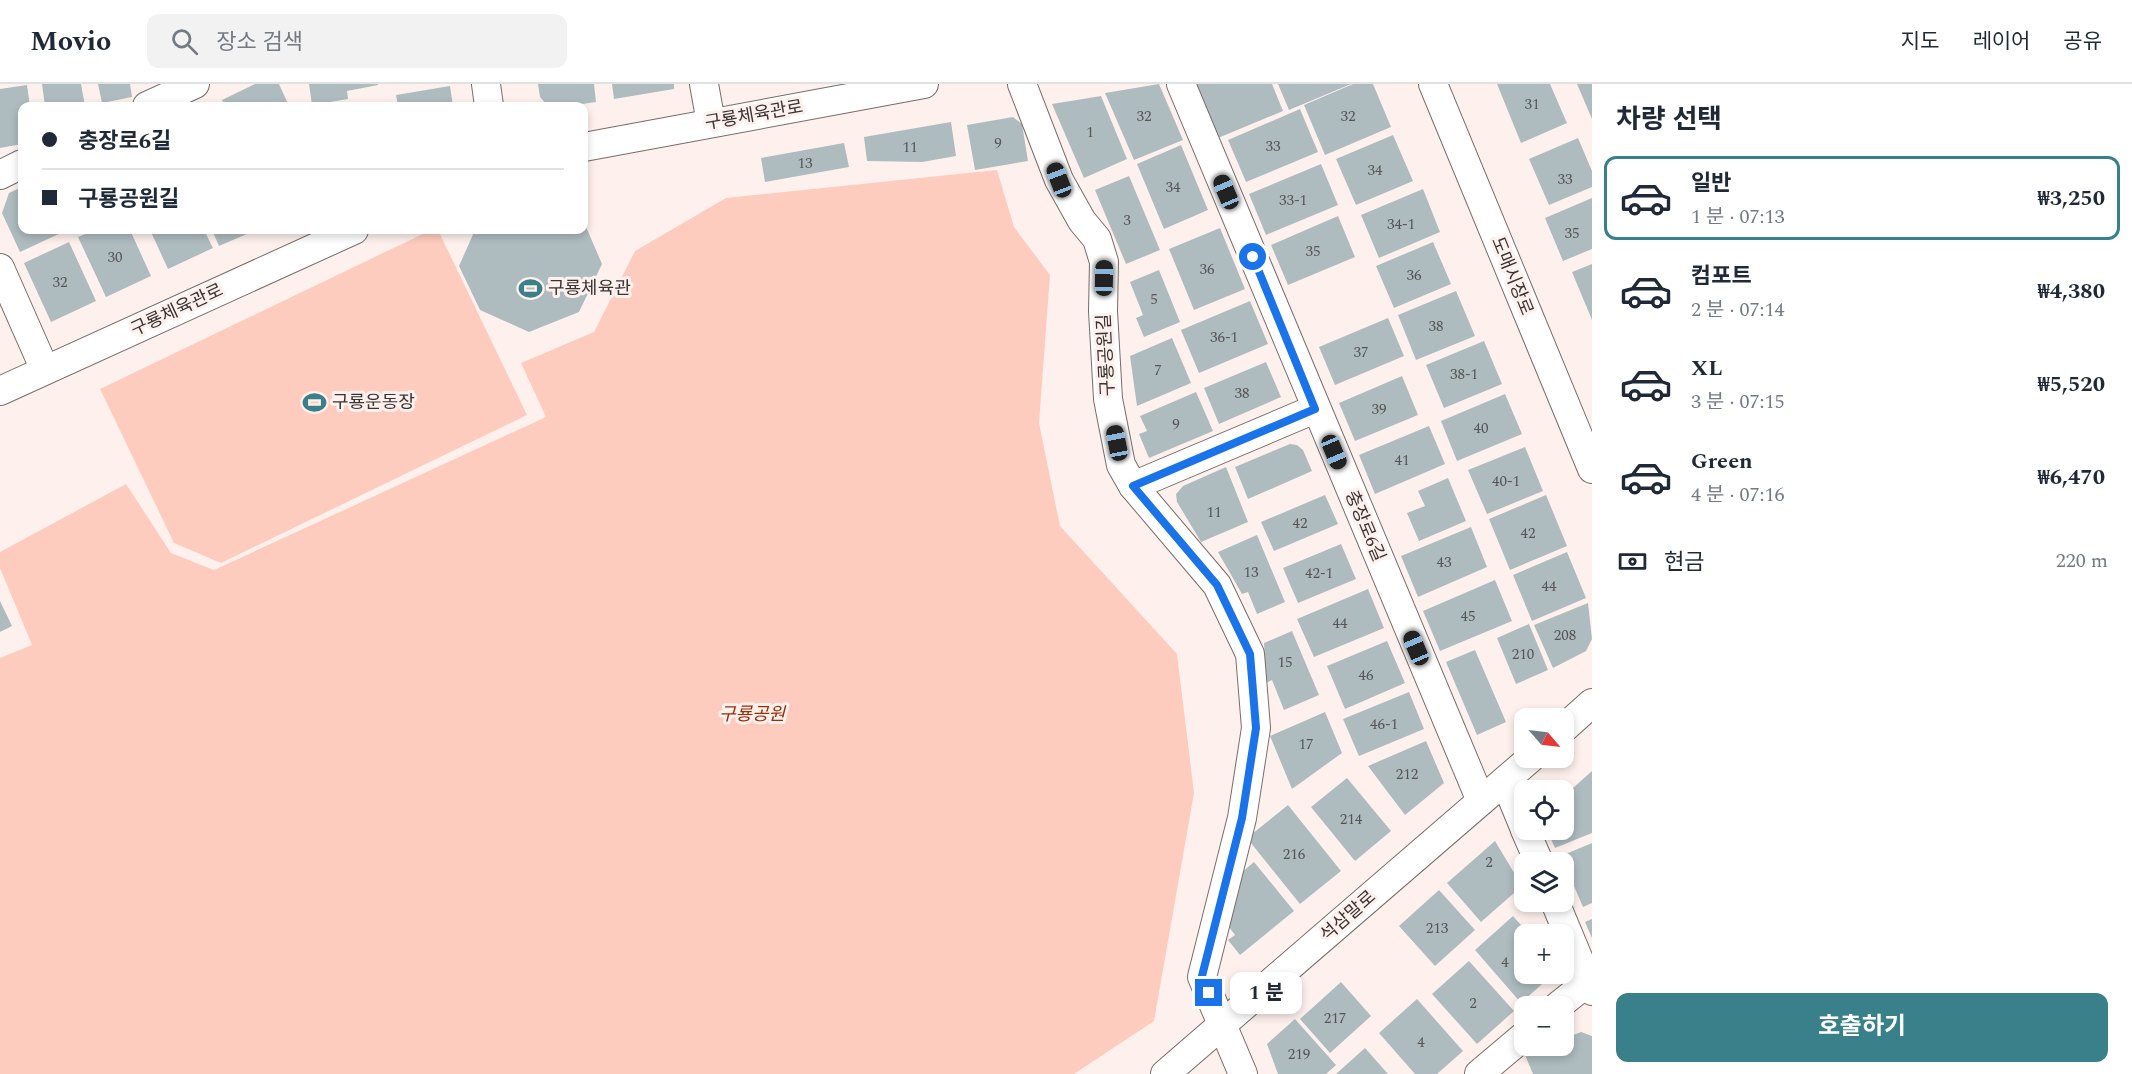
<!DOCTYPE html>
<html lang="ko">
<head>
<meta charset="utf-8">
<style>
	:root { --surface:#fff; --page:#f2f2f3; --text:#1f2937; --muted:#747a83; --line:#e0e1e3; --accent:#39808a }
	body { margin:0; font-family:Spectral,"Noto Sans KR",serif; background:var(--page); color:var(--text); height:100vh; display:flex; flex-direction:column; font-size:22px; white-space:nowrap }
	* { box-sizing:border-box; margin:0 }
	p { font-size:20px; color:var(--muted) }
	.icon { flex:none; width:33px; height:33px; fill:none; stroke:currentColor; stroke-width:2; stroke-linecap:round; stroke-linejoin:round }
	.map { position:relative; flex:1; overflow:hidden }
	.details { display:flex; flex-direction:column; background:var(--surface); width:540px }
	.details>* { flex:none }
	.banner { position:absolute; left:18px; top:18px; width:570px; height:132px; border-radius:12px; box-shadow:0 3px 9px #0003; display:grid; align-content:center; height:132px; padding:0 24px; background:var(--surface) }
	.needle { width:39px; rotate:118deg }
	.tools { position:absolute; left:1514px; top:624px; display:grid; gap:12px }
	.tools a { display:grid; place-items:center; width:60px; height:60px; border-radius:12px; background:var(--surface); box-shadow:0 3px 9px #0003; font-size:30px }
	.end { position:absolute; width:27px; height:27px; margin:-14px; border:8px solid #1a73e8; background:#fff; box-shadow:0 0 0 3px #fff }
	.from { border-radius:50% }
	.bubble { position:absolute; height:42px; border-radius:12px; background:var(--surface); box-shadow:0 3px 9px #0003; font-size:20px; font-weight:700; line-height:42px; text-align:center }
	.car { position:absolute; width:18px; height:36px; margin:-18px -9px; border-radius:8px; box-shadow:0 0 4px 2px #0007; background:linear-gradient(#222 24%,#8ab4d8 0 40%,#222 0 76%,#8ab4d8 0 86%,#222 0) }
	.banner b { display:flex; align-items:center; gap:21px; height:57px; font-size:22px }
	.banner b+b { border-top:2px solid var(--line) }
	.banner i { width:15px; height:15px; background:var(--text) }
	ul { padding:0; list-style:none }
	li { display:flex; align-items:center; gap:18px; height:84px; margin:0 12px 9px; padding:0 12px; border:3px solid transparent; border-radius:12px }
	li div { flex:1 }
	li b { display:block; font-size:22px }
	li em { font-style:normal; font-weight:700 }
	li.on { border-color:var(--accent) }
	li>.icon { width:54px; height:54px; stroke-width:1.5 }
	h2 { padding:0 24px; font-size:27px; line-height:72px }
	.pay { display:flex; align-items:center; gap:15px; height:66px; padding:0 24px; font-size:22px }
	.pay p { margin-inline-start:auto }
	.action { display:flex; gap:12px; margin-top:auto; padding:12px 24px }
	.action a { flex:1; height:69px; border-radius:12px; background:var(--accent); color:#fff; font-size:24px; font-weight:700; line-height:69px; text-align:center }
	header { display:flex; align-items:center; gap:36px; box-sizing:border-box; height:84px; padding:0 30px; background:var(--surface); border-bottom:2px solid var(--line) }
	header strong { font-size:28px }
	nav { display:flex; gap:33px; margin-inline-start:auto; font-size:21px }
	.search { width:420px; height:54px; background:var(--page); display:flex; align-items:center; gap:15px; box-sizing:border-box; padding:0 21px; border-radius:12px; color:var(--muted); font-size:22px }
	main { display:flex; flex:1; min-height:0 }
	.map>svg:first-child { display:block }
</style>
</head>
<body>
<header>
<strong>Movio</strong>
<div class="search"><svg class="icon" aria-label="search" viewBox="0 0 24 24"><circle cx="10" cy="10" r="6"/><path d="M15 15l6 6"/></svg>장소 검색</div>
<nav><a>지도</a><a>레이어</a><a>공유</a></nav>
</header>
<main>
<div class="map">
<svg width="1592" height="990" viewBox="0 0 1592 990">
	<rect width="100%" height="100%" fill="#fef1ed"/>
	<g fill="#feccbe">
		<path d="M 997,86 L 1014,143 L 1050,191 L 1039,339 L 1060,442 L 1177,570 L 1194,709 L 1154,937 L 1074,990 L 0,990 L 0,574 L 32,561 L 0,484 L 0,468 L 126,400 L 171,469 L 214,486 L 546,333 L 521,279 L 594,248 L 635,167 L 726,114 Z"/>
		<path d="M 431,146 L 438,146 L 527,331 L 221,479 L 174,459 L 100,305 Z"/>
	</g>
	<g fill="#aebcbf">
		<path d="M 42,0 L 81,0 L 85,22 L 45,22 Z"/>
		<path d="M 98,0 L 130,0 L 132,13 L 102,19 Z"/>
		<path d="M 255,0 L 279,0 L 289,22 L 225,22 L 222,16 Z"/>
		<path d="M 309,0 L 378,0 L 378,1 L 347,7 L 348,15 L 312,21 Z"/>
		<path d="M 538,0 L 594,0 L 596,18 L 568,22 L 547,21 L 540,13 Z"/>
		<path d="M 612,0 L 674,0 L 674,5 L 614,15 Z"/>
		<path d="M 1159,0 L 1183,56 L 1134,76 L 1105,9 Z"/>
		<path d="M 1195,0 L 1272,0 L 1283,27 L 1218,54 Z"/>
		<path d="M 1278,0 L 1351,0 L 1289,26 Z"/>
		<path d="M 1353,0 L 1373,0 L 1391,43 L 1325,71 L 1304,21 Z"/>
		<path d="M 1497,0 L 1550,0 L 1567,39 L 1521,59 Z"/>
		<path d="M 1577,0 L 1592,0 L 1592,35 Z"/>
		<path d="M 27,1 L 30,22 L 22,22 L 22,60 L 0,64 L 0,5 Z"/>
		<path d="M 450,2 L 453,22 L 398,22 L 396,11 Z"/>
		<path d="M 1101,12 L 1127,75 L 1084,94 L 1052,20 Z"/>
		<path d="M 1300,25 L 1318,68 L 1246,98 L 1228,56 Z"/>
		<path d="M 1013,33 L 1022,40 L 1028,77 L 975,86 L 967,41 Z"/>
		<path d="M 951,38 L 956,72 L 922,78 L 867,77 L 864,53 Z"/>
		<path d="M 1393,51 L 1413,97 L 1356,121 L 1336,75 Z"/>
		<path d="M 1578,54 L 1592,87 L 1592,103 L 1549,121 L 1529,75 Z"/>
		<path d="M 844,59 L 849,83 L 765,98 L 761,74 Z"/>
		<path d="M 1181,61 L 1208,126 L 1164,145 L 1137,80 Z"/>
		<path d="M 1321,80 L 1338,121 L 1266,151 L 1249,110 Z"/>
		<path d="M 1129,92 L 1160,166 L 1126,180 L 1095,106 Z"/>
		<path d="M 22,103 L 22,146 L 61,146 L 63,148 L 20,168 L 2,129 L 9,109 Z"/>
		<path d="M 1423,105 L 1440,148 L 1379,174 L 1361,131 Z"/>
		<path d="M 1592,114 L 1592,165 L 1563,177 L 1545,134 Z"/>
		<path d="M 1338,132 L 1355,173 L 1288,201 L 1271,161 Z"/>
		<path d="M 584,138 L 602,180 L 579,228 L 529,248 L 480,226 L 459,182 L 475,146 L 584,146 Z"/>
		<path d="M 1220,144 L 1245,205 L 1194,226 L 1169,165 Z"/>
		<path d="M 95,146 L 130,146 L 151,192 L 106,213 L 78,153 Z"/>
		<path d="M 150,146 L 204,146 L 213,164 L 168,185 Z"/>
		<path d="M 212,146 L 256,146 L 219,162 Z"/>
		<path d="M 69,158 L 96,217 L 51,238 L 24,179 Z"/>
		<path d="M 1433,158 L 1451,200 L 1394,224 L 1376,182 Z"/>
		<path d="M 1592,180 L 1592,236 L 1572,188 Z"/>
		<path d="M 1159,186 L 1180,238 L 1144,253 L 1136,234 L 1143,231 L 1130,198 Z"/>
		<path d="M 1456,207 L 1475,252 L 1416,276 L 1398,231 Z"/>
		<path d="M 1250,217 L 1268,260 L 1199,289 L 1181,246 Z"/>
		<path d="M 1388,234 L 1404,272 L 1335,301 L 1319,263 Z"/>
		<path d="M 1172,254 L 1191,299 L 1137,322 L 1130,272 Z"/>
		<path d="M 1484,257 L 1502,300 L 1444,324 L 1426,281 Z"/>
		<path d="M 1266,278 L 1281,313 L 1219,340 L 1204,304 Z"/>
		<path d="M 1402,292 L 1418,331 L 1355,357 L 1339,319 Z"/>
		<path d="M 1196,308 L 1213,347 L 1149,374 L 1139,350 L 1147,347 L 1140,332 Z"/>
		<path d="M 1505,310 L 1522,350 L 1457,377 L 1441,337 Z"/>
		<path d="M 1429,342 L 1445,380 L 1375,410 L 1359,371 Z"/>
		<path d="M 1290,360 L 1297,361 L 1303,366 L 1312,387 L 1248,415 L 1235,383 Z"/>
		<path d="M 1525,363 L 1543,407 L 1487,430 L 1468,386 Z"/>
		<path d="M 1226,383 L 1248,438 L 1201,458 L 1177,418 L 1176,410 L 1183,402 Z"/>
		<path d="M 1448,394 L 1466,437 L 1419,457 L 1407,429 L 1425,422 L 1418,407 Z"/>
		<path d="M 1325,411 L 1338,440 L 1274,467 L 1261,438 Z"/>
		<path d="M 1546,411 L 1567,462 L 1510,486 L 1489,435 Z"/>
		<path d="M 1471,443 L 1487,483 L 1418,513 L 1401,472 Z"/>
		<path d="M 1257,451 L 1285,518 L 1257,530 L 1248,508 L 1242,510 L 1218,468 Z"/>
		<path d="M 1341,460 L 1356,495 L 1298,519 L 1283,484 Z"/>
		<path d="M 1567,468 L 1586,514 L 1532,537 L 1513,491 Z"/>
		<path d="M 1495,496 L 1512,537 L 1440,567 L 1423,527 Z"/>
		<path d="M 1368,505 L 1384,544 L 1314,573 L 1297,535 Z"/>
		<path d="M 0,517 L 12,542 L 0,548 Z"/>
		<path d="M 1588,519 L 1592,555 L 1586,567 L 1553,584 L 1534,541 Z"/>
		<path d="M 1529,540 L 1548,586 L 1516,600 L 1497,554 Z"/>
		<path d="M 1292,547 L 1319,611 L 1284,626 L 1272,596 L 1266,599 L 1264,559 Z"/>
		<path d="M 1387,557 L 1405,599 L 1345,625 L 1327,582 Z"/>
		<path d="M 1475,566 L 1506,638 L 1477,651 L 1446,578 Z"/>
		<path d="M 1409,608 L 1424,645 L 1359,672 L 1343,635 Z"/>
		<path d="M 1325,628 L 1342,669 L 1292,705 L 1270,652 Z"/>
		<path d="M 1426,657 L 1444,699 L 1405,731 L 1368,682 Z"/>
		<path d="M 1592,687 L 1592,749 L 1555,764 L 1547,746 L 1563,746 L 1563,713 Z"/>
		<path d="M 1347,694 L 1391,747 L 1355,777 L 1311,723 Z"/>
		<path d="M 1288,721 L 1341,787 L 1300,820 L 1247,754 Z"/>
		<path d="M 1495,757 L 1522,802 L 1481,838 L 1447,799 Z"/>
		<path d="M 1592,759 L 1592,819 L 1583,823 L 1561,772 Z"/>
		<path d="M 1254,778 L 1294,827 L 1240,871 L 1228,856 L 1235,851 L 1226,839 L 1231,835 L 1242,788 Z"/>
		<path d="M 1439,806 L 1475,846 L 1435,882 L 1399,842 Z"/>
		<path d="M 1513,832 L 1529,850 L 1524,850 L 1524,890 L 1551,892 L 1521,919 L 1475,866 Z"/>
		<path d="M 1592,835 L 1592,854 L 1585,838 Z"/>
		<path d="M 1469,877 L 1514,927 L 1477,960 L 1432,910 Z"/>
		<path d="M 1341,898 L 1371,932 L 1330,969 L 1300,935 Z"/>
		<path d="M 1417,915 L 1463,967 L 1437,990 L 1415,990 L 1379,949 Z"/>
		<path d="M 1295,935 L 1336,981 L 1326,990 L 1278,990 L 1267,960 Z"/>
		<path d="M 1581,948 L 1592,952 L 1592,990 L 1533,990 L 1525,971 L 1548,962 L 1563,962 L 1563,955 Z"/>
		<path d="M 1365,964 L 1388,990 L 1336,990 Z"/>
	</g>
	<g fill="none" stroke-linecap="round" stroke-linejoin="round">
		<defs>
			<g id="minor">
				<path d="M 486,0 L 489,22"/>
				<path d="M 704,0 L 711,39"/>
				<path d="M 1022,0 L 1059,96 L 1082,137 L 1097,155 L 1104,178 L 1103,227 L 1108,315 L 1121,381 L 1133,402 L 1217,501 L 1250,570 L 1256,644 L 1242,734 L 1202,893 L 1243,990"/>
				<path d="M 1181,0 L 1481,717"/>
				<path d="M 1433,0 L 1592,385"/>
				<path d="M 147,22 L 195,0"/>
				<path d="M 584,63 L 924,0"/>
				<path d="M 0,91 L 22,80"/>
				<path d="M 0,184 L 45,286"/>
				<path d="M 0,307 L 354,146"/>
				<path d="M 1133,402 L 1315,325"/>
				<path d="M 1563,645 L 1592,619"/>
				<path d="M 1505,697 L 1524,743"/>
				<path d="M 1525,746 L 1539,778"/>
				<path d="M 1555,818 L 1592,907"/>
				<path d="M 1558,922 L 1588,898"/>
				<path d="M 1165,990 L 1531,674"/>
				<path d="M 1479,990 L 1524,952"/>
			</g>
		</defs>
		<use href="#minor" stroke="#786c69" stroke-width="30"/>
		<use href="#minor" stroke="#fff" stroke-width="28"/>
	</g>
	<g fill="none" stroke-linecap="round" stroke-linejoin="round">
		<path stroke="#1a73e8" stroke-width="8" d="M 1209,909 L 1202,892 L 1242,734 L 1256,644 L 1250,570 L 1217,501 L 1133,402 L 1315,325 L 1253,173"/>
	</g>
	<defs>
		<symbol id="stadium-bare" viewBox="-9 -9 18 18"><path d="M0-5a6.5 5 0 1 0 0 10a6.5 5 0 1 0 0-10ZM-3.5-1.8h7v3.6h-7Z" fill="#39808a" stroke="#fef1ed" stroke-width="2.5" paint-order="stroke"/></symbol>
	</defs>
	<g fill-rule="evenodd">
		<use href="#stadium-bare" x="514" y="188" width="33" height="33"/>
		<use href="#stadium-bare" x="298" y="302" width="33" height="33"/>
	</g>
	<g text-anchor="middle" dominant-baseline="central" stroke-width="6" stroke-linejoin="round" paint-order="stroke">
		<g font-size="15" fill="#565555">
			<text x="1532" y="20">31</text>
			<text x="1144" y="32">32</text>
			<text x="1348" y="32">32</text>
			<text x="1090" y="48">1</text>
			<text x="998" y="59">9</text>
			<text x="1273" y="62">33</text>
			<text x="910" y="63">11</text>
			<text x="805" y="79">13</text>
			<text x="1375" y="86">34</text>
			<text x="1565" y="95">33</text>
			<text x="1173" y="103">34</text>
			<text x="1293" y="116">33-1</text>
			<text x="1127" y="136">3</text>
			<text x="1401" y="140">34-1</text>
			<text x="1572" y="149">35</text>
			<text x="1313" y="167">35</text>
			<text x="115" y="173">30</text>
			<text x="1207" y="185">36</text>
			<text x="1414" y="191">36</text>
			<text x="60" y="198">32</text>
			<text x="1154" y="215">5</text>
			<text x="1436" y="242">38</text>
			<text x="1224" y="253">36-1</text>
			<text x="1361" y="268">37</text>
			<text x="1158" y="286">7</text>
			<text x="1464" y="290">38-1</text>
			<text x="1242" y="309">38</text>
			<text x="1379" y="325">39</text>
			<text x="1176" y="340">9</text>
			<text x="1481" y="344">40</text>
			<text x="1402" y="376">41</text>
			<text x="1506" y="397">40-1</text>
			<text x="1214" y="428">11</text>
			<text x="1300" y="439">42</text>
			<text x="1528" y="449">42</text>
			<text x="1444" y="478">43</text>
			<text x="1251" y="488">13</text>
			<text x="1319" y="489">42-1</text>
			<text x="1549" y="502">44</text>
			<text x="1468" y="532">45</text>
			<text x="1340" y="539">44</text>
			<text x="1565" y="551">208</text>
			<text x="1523" y="570">210</text>
			<text x="1285" y="578">15</text>
			<text x="1366" y="591">46</text>
			<text x="1384" y="640">46-1</text>
			<text x="1306" y="660">17</text>
			<text x="1407" y="690">212</text>
			<text x="1351" y="735">214</text>
			<text x="1294" y="770">216</text>
			<text x="1489" y="778">2</text>
			<text x="1437" y="844">213</text>
			<text x="1505" y="878">4</text>
			<text x="1473" y="919">2</text>
			<text x="1335" y="934">217</text>
			<text x="1421" y="958">4</text>
			<text x="1299" y="970">219</text>
		</g>
		<g font-size="18" fill="#393332" stroke="#fef1ed">
			<text transform="translate(754 31) rotate(-10)">구룡체육관로</text>
			<text transform="translate(1512 192) rotate(68)">도매시장로</text>
			<text transform="translate(177 226) rotate(-25)">구룡체육관로</text>
			<text transform="translate(1106 271) rotate(-93)">구룡공원길</text>
			<text transform="translate(1365 442) rotate(67)">충장로6길</text>
			<text transform="translate(1348 832) rotate(-41)">석삼말로</text>
		</g>
		<g font-size="18" fill="#393332" stroke="#fef1ed" text-anchor="start">
			<text x="548" y="204">구룡체육관</text>
			<text x="332" y="318">구룡운동장</text>
		</g>
		<g font-size="18" font-style="italic" fill="#9b2b03" stroke="#fef1ed">
			<text x="752" y="630">구룡공원</text>
		</g>
	</g>
</svg>
<div class="tools">
<a><svg class="needle" viewBox="-14 -14 28 28"><path d="M0-13l5 13h-10z" fill="#e53935"/><path d="M0 13l5-13h-10z" fill="#747a83"/></svg></a>
<a><svg class="icon" aria-label="locate" viewBox="0 0 24 24"><circle cx="12" cy="12" r="6"/><path d="M12 2v4M12 18v4M2 12h4M18 12h4"/></svg></a>
<a><svg class="icon" aria-label="layers" viewBox="0 0 24 24"><path d="M12 4l9 5-9 5-9-5zM3 14l9 5 9-5"/></svg></a>
<a>+</a>
<a>−</a>
</div>
<i class="end from" style="left:1253px;top:173px"></i>
<i class="end" style="left:1209px;top:909px"></i>
<div class="bubble" style="left:1230px;top:888px;width:72px">1 분</div>
<i class="car" style="left:1059px;top:96px;rotate:339deg"></i>
<i class="car" style="left:1226px;top:108px;rotate:337deg"></i>
<i class="car" style="left:1104px;top:194px;rotate:1deg"></i>
<i class="car" style="left:1117px;top:359px;rotate:349deg"></i>
<i class="car" style="left:1334px;top:368px;rotate:157deg"></i>
<i class="car" style="left:1416px;top:564px;rotate:337deg"></i>
<div class="banner">
<b><i class="from"></i>충장로6길</b>
<b><i></i>구룡공원길</b>
</div>
</div>
<section class="details">
<h2>차량 선택</h2>
<ul>
<li class="on"><svg class="icon" aria-label="car" viewBox="0 0 24 24"><path d="M5 17H2v-5l4-1 3-4h7l3 4 3 1v5h-3M9 17h6M6 11h13"/><circle cx="7" cy="17" r="2"/><circle cx="17" cy="17" r="2"/></svg><div><b>일반</b><p>1 분 · 07:13</p></div><em>₩3,250</em></li>
<li><svg class="icon" aria-label="car" viewBox="0 0 24 24"><path d="M5 17H2v-5l4-1 3-4h7l3 4 3 1v5h-3M9 17h6M6 11h13"/><circle cx="7" cy="17" r="2"/><circle cx="17" cy="17" r="2"/></svg><div><b>컴포트</b><p>2 분 · 07:14</p></div><em>₩4,380</em></li>
<li><svg class="icon" aria-label="car" viewBox="0 0 24 24"><path d="M5 17H2v-5l4-1 3-4h7l3 4 3 1v5h-3M9 17h6M6 11h13"/><circle cx="7" cy="17" r="2"/><circle cx="17" cy="17" r="2"/></svg><div><b>XL</b><p>3 분 · 07:15</p></div><em>₩5,520</em></li>
<li><svg class="icon" aria-label="car" viewBox="0 0 24 24"><path d="M5 17H2v-5l4-1 3-4h7l3 4 3 1v5h-3M9 17h6M6 11h13"/><circle cx="7" cy="17" r="2"/><circle cx="17" cy="17" r="2"/></svg><div><b>Green</b><p>4 분 · 07:16</p></div><em>₩6,470</em></li>
</ul>
<div class="pay"><svg class="icon" aria-label="cash" viewBox="0 0 24 24"><path d="M3 7h18v10H3z"/><circle cx="12" cy="12" r="2"/></svg>현금<p>220 m</p></div>
<div class="action"><a>호출하기</a></div>
</section>
</main>
</body>
</html>
